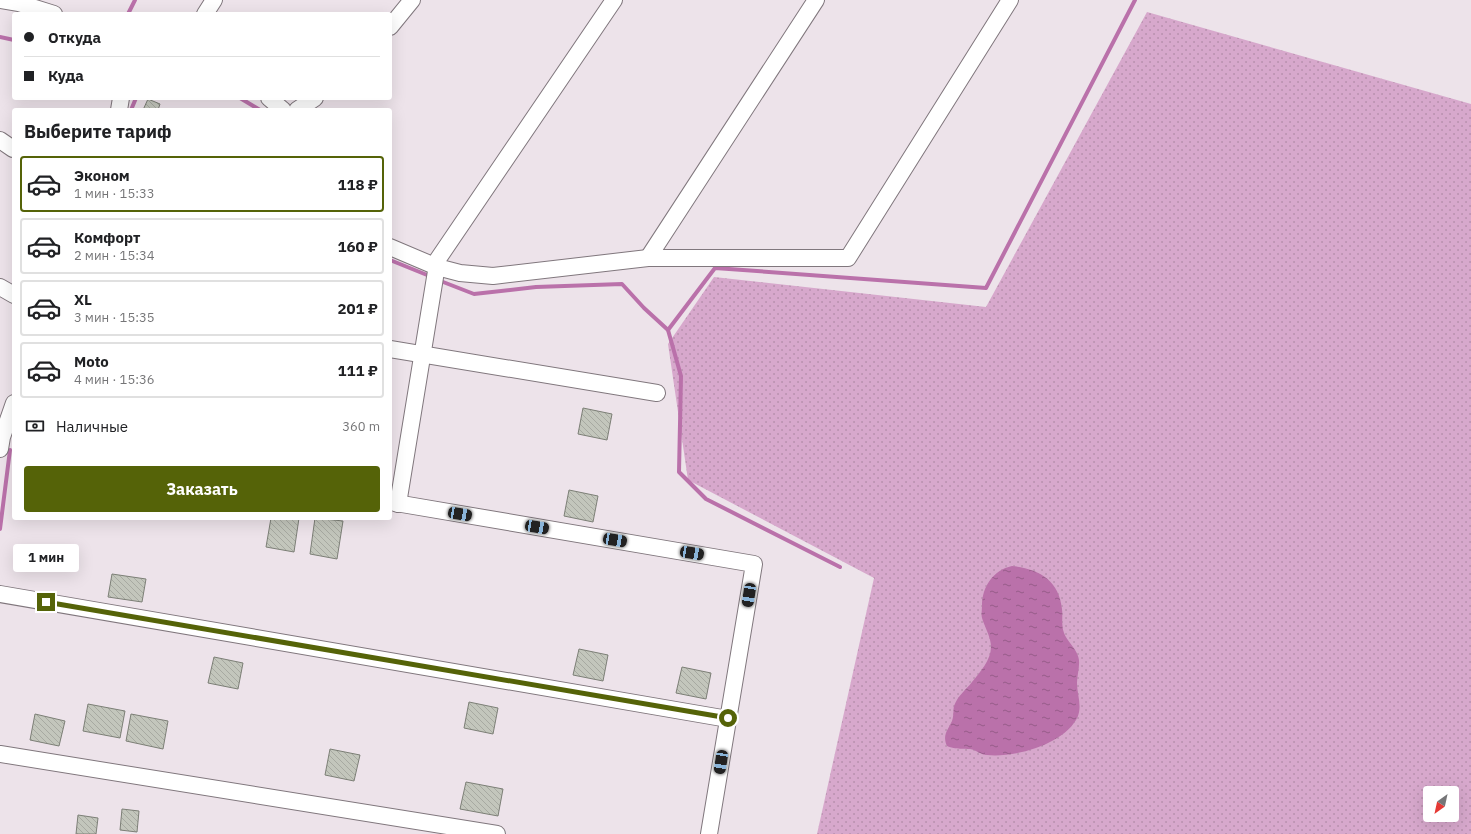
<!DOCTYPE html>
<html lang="ru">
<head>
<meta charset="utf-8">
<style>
	:root { --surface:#fff; --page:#f6f6f6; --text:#202124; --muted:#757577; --line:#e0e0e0; --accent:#556308 }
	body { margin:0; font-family:"IBM Plex Sans",sans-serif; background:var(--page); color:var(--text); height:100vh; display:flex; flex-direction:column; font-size:15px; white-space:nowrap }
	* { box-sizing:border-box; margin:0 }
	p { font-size:13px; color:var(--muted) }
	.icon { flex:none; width:22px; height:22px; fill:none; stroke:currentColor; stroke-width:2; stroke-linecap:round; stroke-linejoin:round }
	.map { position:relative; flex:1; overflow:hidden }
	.panel { position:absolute; left:12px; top:108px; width:380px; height:412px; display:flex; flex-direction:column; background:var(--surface); border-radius:4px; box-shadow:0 4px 16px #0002 }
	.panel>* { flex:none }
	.top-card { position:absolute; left:12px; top:12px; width:380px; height:88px; border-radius:4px; box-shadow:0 4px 16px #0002; display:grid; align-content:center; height:88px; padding:0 12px; background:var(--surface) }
	.needle { width:26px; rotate:213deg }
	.controls { position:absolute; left:1423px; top:786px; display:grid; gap:8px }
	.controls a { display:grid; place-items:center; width:36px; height:36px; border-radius:4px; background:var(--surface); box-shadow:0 4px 16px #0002; font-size:20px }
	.end { position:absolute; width:18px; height:18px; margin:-9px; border:5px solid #556308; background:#fff; box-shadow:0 0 0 2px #fff }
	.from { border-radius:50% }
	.bubble { position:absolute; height:28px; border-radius:4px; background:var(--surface); box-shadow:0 4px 16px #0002; font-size:13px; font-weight:800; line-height:28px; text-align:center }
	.car { position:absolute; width:12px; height:24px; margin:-12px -6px; border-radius:5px; box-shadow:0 0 3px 1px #0007; background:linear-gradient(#222 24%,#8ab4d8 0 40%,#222 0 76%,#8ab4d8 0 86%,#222 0) }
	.top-card b { display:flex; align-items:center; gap:14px; height:38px; font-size:15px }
	.top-card b+b { border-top:1px solid var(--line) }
	.top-card i { width:10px; height:10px; background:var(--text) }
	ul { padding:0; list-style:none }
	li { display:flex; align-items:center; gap:12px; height:56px; margin:0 8px 6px; padding:0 4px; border:2px solid var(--line); border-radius:4px }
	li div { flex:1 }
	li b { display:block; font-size:15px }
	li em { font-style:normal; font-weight:800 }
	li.active { border-color:var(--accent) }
	li>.icon { width:36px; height:36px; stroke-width:1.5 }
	h2 { padding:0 12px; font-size:18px; line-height:48px }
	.pay { display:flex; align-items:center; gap:10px; height:44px; padding:0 12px; font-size:15px }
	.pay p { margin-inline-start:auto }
	.primary-button { display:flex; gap:8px; margin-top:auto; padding:8px 12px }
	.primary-button a { flex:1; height:46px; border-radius:4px; background:var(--accent); color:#fff; font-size:16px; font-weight:800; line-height:46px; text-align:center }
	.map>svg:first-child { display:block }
</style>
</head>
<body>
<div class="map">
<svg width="1471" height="834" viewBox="0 0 1471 834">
	<defs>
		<pattern id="grass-dots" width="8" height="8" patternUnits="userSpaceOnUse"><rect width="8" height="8" fill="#d7a8cc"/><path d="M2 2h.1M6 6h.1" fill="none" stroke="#b890ae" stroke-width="1.8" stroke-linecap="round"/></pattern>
		<pattern id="water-ripples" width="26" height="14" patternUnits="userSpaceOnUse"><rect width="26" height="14" fill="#ba71aa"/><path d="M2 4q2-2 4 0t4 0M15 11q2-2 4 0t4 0" fill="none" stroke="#965b89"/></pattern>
		<pattern id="building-back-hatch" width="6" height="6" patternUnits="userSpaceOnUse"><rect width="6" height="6" fill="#c3c6bc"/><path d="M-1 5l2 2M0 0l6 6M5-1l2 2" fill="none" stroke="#a7a9a1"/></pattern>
	</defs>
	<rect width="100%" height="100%" fill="#ede3ea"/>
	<path fill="url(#grass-dots)" fill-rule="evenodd" d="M 1147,12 L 1471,104 L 1471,834 L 817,834 L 874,578 L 688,480 L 668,344 L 714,277 L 986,307 ZM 1430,793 L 1452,793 L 1452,815 L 1430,815 Z"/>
	<path fill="url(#water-ripples)" d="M 1012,566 C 1039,569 1059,580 1062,609 C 1063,616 1061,625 1064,633 C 1067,641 1075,647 1078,656 C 1081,664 1077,674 1077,683 C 1077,694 1082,705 1078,716 C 1066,744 1015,758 987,755 C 981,755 976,750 970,749 C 960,748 957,750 947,746 C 942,735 948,730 952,721 C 954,716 953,710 954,706 C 958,695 966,690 972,682 C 980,672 991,660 991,647 C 991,637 985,628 982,618 C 981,614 982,610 982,606 C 982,587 993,570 1012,566 Z"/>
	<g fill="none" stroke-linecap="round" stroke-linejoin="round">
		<g stroke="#ba71aa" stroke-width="4">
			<path d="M 128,14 L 135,0"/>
			<path d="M 0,37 L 14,40"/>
			<path d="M 240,98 L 260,110"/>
			<path d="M 131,110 L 136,98"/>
			<path d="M 390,260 L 432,277"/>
			<path d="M 438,280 L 474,294 L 536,287 L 622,284 L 644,308 L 668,330 L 681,376 L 679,472 L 706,499 L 840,567"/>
			<path d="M 668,330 L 715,268 L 986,288 L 1135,0"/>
			<path d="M 0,529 L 10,450"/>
		</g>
	</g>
	<g fill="url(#building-back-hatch)" stroke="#7c7f76">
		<path d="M 148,99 L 160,104 L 158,110 L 143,110 Z"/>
		<path d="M 583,408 L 612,414 L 607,440 L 578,434 Z"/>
		<path d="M 569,490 L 598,496 L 593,522 L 564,516 Z"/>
		<path d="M 271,518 L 299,518 L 294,552 L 266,547 Z"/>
		<path d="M 315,518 L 343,521 L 337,559 L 310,554 Z"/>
		<path d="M 112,574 L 146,579 L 142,602 L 108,597 Z"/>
		<path d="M 579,649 L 608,655 L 603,681 L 573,675 Z"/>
		<path d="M 214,657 L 243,663 L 238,689 L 208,683 Z"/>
		<path d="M 682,667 L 711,673 L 706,699 L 676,693 Z"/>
		<path d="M 469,702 L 498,708 L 493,734 L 464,728 Z"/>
		<path d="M 88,704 L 125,711 L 120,738 L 83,731 Z"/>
		<path d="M 35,714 L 65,721 L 59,746 L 30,740 Z"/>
		<path d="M 131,714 L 168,721 L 163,749 L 126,741 Z"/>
		<path d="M 330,749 L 360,755 L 354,781 L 325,775 Z"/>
		<path d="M 466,782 L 503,789 L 498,816 L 460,809 Z"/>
		<path d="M 122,809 L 139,811 L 137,832 L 120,830 Z"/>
		<path d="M 78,815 L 98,818 L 96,834 L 76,834 Z"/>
	</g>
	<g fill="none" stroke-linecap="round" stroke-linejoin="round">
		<defs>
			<g id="minor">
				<path d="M 1,0 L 19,3 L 54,14"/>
				<path d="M 205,14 L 214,0"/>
				<path d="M 390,27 L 412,0"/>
				<path d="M 269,98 L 283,110"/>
				<path d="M 119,110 L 121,98"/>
				<path d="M 297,110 L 315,98"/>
				<path d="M 0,140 L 13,149"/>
				<path d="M 390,247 L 437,267 L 460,273 L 493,276 L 648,258 L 848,258 L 1010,0"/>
				<path d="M 648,258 L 816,0"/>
				<path d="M 0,287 L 14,295"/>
				<path d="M 390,349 L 657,393"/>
				<path d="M 0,449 L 2,437 L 14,403"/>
				<path d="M 390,502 L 754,564 L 709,834"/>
				<path d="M 398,504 L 438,259 L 614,0"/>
				<path d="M 0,594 L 728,719"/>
				<path d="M 0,754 L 497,834"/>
			</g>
		</defs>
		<use href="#minor" stroke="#80777d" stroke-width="18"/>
		<use href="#minor" stroke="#fff" stroke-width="16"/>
	</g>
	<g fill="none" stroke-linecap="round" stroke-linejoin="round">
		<path stroke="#556308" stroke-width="5" d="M 46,602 L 728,718"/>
	</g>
</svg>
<div class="controls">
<a><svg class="needle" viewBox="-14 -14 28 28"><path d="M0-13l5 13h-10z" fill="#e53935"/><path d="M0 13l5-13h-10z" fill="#757577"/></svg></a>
</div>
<i class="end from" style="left:728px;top:718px"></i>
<i class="end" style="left:46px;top:602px"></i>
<div class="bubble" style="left:13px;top:544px;width:66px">1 мин</div>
<i class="car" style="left:460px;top:514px;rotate:100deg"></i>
<i class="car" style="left:537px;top:527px;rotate:100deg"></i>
<i class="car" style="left:615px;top:540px;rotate:100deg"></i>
<i class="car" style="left:692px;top:553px;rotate:100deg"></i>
<i class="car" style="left:749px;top:595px;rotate:189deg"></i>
<i class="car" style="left:721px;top:762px;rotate:189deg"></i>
<div class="top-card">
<b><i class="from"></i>Откуда</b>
<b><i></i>Куда</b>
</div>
<section class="panel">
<h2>Выберите тариф</h2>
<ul>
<li class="active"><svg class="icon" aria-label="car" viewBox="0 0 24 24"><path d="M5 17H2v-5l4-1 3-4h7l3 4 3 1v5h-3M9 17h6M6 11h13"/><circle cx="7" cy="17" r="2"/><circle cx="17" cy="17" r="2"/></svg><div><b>Эконом</b><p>1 мин · 15:33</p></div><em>118 ₽</em></li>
<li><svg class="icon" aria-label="car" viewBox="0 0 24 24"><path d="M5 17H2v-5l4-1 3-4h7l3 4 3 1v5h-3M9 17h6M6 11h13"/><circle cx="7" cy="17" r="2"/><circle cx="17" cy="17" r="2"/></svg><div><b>Комфорт</b><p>2 мин · 15:34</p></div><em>160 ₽</em></li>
<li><svg class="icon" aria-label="car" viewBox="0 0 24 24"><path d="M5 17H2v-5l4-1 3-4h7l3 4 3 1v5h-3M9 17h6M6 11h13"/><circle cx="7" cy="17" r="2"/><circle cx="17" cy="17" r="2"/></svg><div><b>XL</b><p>3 мин · 15:35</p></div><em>201 ₽</em></li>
<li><svg class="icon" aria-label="car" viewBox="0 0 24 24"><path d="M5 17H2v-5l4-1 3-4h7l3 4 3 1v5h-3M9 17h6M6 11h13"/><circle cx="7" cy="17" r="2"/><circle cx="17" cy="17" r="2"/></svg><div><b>Moto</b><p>4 мин · 15:36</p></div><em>111 ₽</em></li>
</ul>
<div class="pay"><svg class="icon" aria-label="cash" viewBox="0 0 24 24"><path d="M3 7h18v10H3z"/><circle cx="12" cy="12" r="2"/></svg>Наличные<p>360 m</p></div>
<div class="primary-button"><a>Заказать</a></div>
</section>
</div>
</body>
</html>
